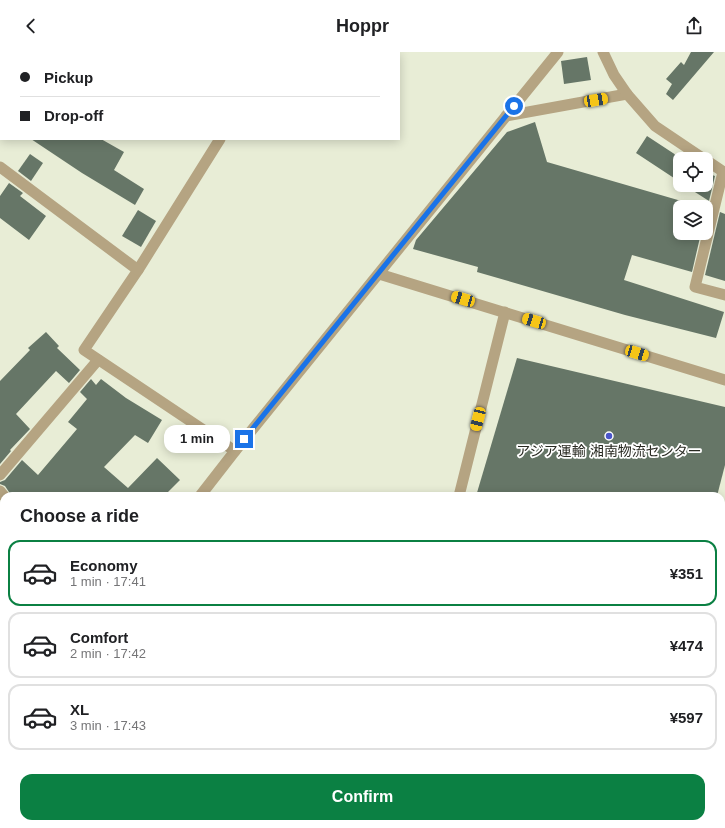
<!DOCTYPE html>
<html lang="en">
<head>
<meta charset="utf-8">
<style>
	:root { --surface:#fff; --page:#f2f2f2; --text:#202124; --muted:#757577; --line:#e0e0e0; --accent:#0b8043 }
	body { margin:0; font-family:Arial,"Noto Sans JP",sans-serif; background:var(--page); color:var(--text); height:100vh; display:flex; flex-direction:column; font-size:15px; white-space:nowrap }
	* { box-sizing:border-box; margin:0 }
	p { font-size:13px; color:var(--muted) }
	.icon { flex:none; width:22px; height:22px; fill:none; stroke:currentColor; stroke-width:2; stroke-linecap:round; stroke-linejoin:round }
	.map { position:relative; flex:1; overflow:hidden }
	.side { position:absolute; left:0px; top:440px; width:725px; height:336px; display:flex; flex-direction:column; background:var(--surface); border-radius:12px 12px 0 0; box-shadow:0 2px 10px #0003 }
	.side>* { flex:none }
	.guide { position:absolute; left:0px; top:0px; width:400px; height:88px; box-shadow:0 2px 10px #0003; display:grid; align-content:center; height:88px; padding:0 20px; background:var(--surface) }
	.tools { position:absolute; left:673px; top:100px; display:grid; gap:8px }
	.tools a { display:grid; place-items:center; width:40px; height:40px; border-radius:8px; background:var(--surface); box-shadow:0 2px 10px #0003; font-size:20px }
	.end { position:absolute; width:18px; height:18px; margin:-9px; border:5px solid #1a73e8; background:#fff; box-shadow:0 0 0 2px #fff }
	.from { border-radius:50% }
	.bubble { position:absolute; height:28px; border-radius:12px; background:var(--surface); box-shadow:0 2px 10px #0003; font-size:13px; font-weight:700; line-height:28px; text-align:center }
	.car { position:absolute; width:12px; height:24px; margin:-12px -6px; border-radius:5px; box-shadow:0 0 3px 1px #0007; background:linear-gradient(#f5c518 24%,#345 0 40%,#f5c518 0 76%,#345 0 86%,#f5c518 0) }
	.guide b { display:flex; align-items:center; gap:14px; height:38px; font-size:15px }
	.guide b+b { border-top:1px solid var(--line) }
	.guide i { width:10px; height:10px; background:var(--text) }
	ul { padding:0; list-style:none }
	li { display:flex; align-items:center; gap:12px; height:66px; margin:0 8px 6px; padding:0 12px; border:2px solid var(--line); border-radius:12px }
	li div { flex:1 }
	li b { display:block; font-size:15px }
	li em { font-style:normal; font-weight:700 }
	li.current { border-color:var(--accent) }
	li>.icon { width:36px; height:36px; stroke-width:1.5 }
	h2 { padding:0 20px; font-size:18px; line-height:48px }
	.action { display:flex; gap:8px; margin-top:auto; padding:8px 20px }
	.action a { flex:1; height:46px; border-radius:12px; background:var(--accent); color:#fff; font-size:16px; font-weight:700; line-height:46px; text-align:center }
	header { display:flex; justify-content:space-between; align-items:center; height:52px; padding:0 20px; background:var(--surface); font-size:18px; font-weight:700 }
	.map>svg:first-child { display:block }
</style>
</head>
<body>
<header><svg class="icon" aria-label="back" viewBox="0 0 24 24"><path d="M15 5l-7 7 7 7"/></svg>Hoppr<svg class="icon" aria-label="share" viewBox="0 0 24 24"><path d="M12 15V3M7 8l5-5 5 5M5 13v7h14v-7"/></svg></header>
<div class="map">
<svg width="725" height="776" viewBox="0 0 725 776">
	<rect width="100%" height="100%" fill="#e8edd6"/>
	<g fill="#667667">
		<path d="M 691,0 L 714,0 L 673,48 L 666,42 L 672,32 L 666,27 L 681,10 L 684,13 Z"/>
		<path d="M 587,5 L 591,28 L 564,32 L 561,9 Z"/>
		<path d="M 535,70 L 547,110 L 702,155 L 680,155 L 680,181 L 701,181 L 692,220 L 632,203 L 624,228 L 724,260 L 716,286 L 625,263 L 477,220 L 478,215 L 413,197 L 416,188 L 507,80 Z"/>
		<path d="M 647,84 L 679,105 L 674,112 L 680,114 L 680,130 L 636,101 Z"/>
		<path d="M 31,87 L 101,87 L 124,100 L 114,118 L 144,137 L 135,153 L 82,121 Z"/>
		<path d="M 30,102 L 43,111 L 31,129 L 18,119 Z"/>
		<path d="M 706,121 L 715,124 L 709,149 L 684,133 L 706,133 Z"/>
		<path d="M 9,131 L 23,141 L 20,144 L 46,164 L 29,188 L 0,166 L 0,144 Z"/>
		<path d="M 138,158 L 156,169 L 141,195 L 122,184 Z"/>
		<path d="M 720,160 L 725,162 L 725,229 L 705,223 Z"/>
		<path d="M 46,280 L 59,294 L 57,296 L 80,318 L 69,331 L 56,319 L 16,362 L 30,377 L 10,398 L 11,399 L 0,412 L 0,329 L 30,298 L 28,296 Z"/>
		<path d="M 517,306 L 725,355 L 725,413 L 717,444 L 476,444 Z"/>
		<path d="M 91,327 L 96,333 L 101,327 L 126,346 L 162,368 L 148,391 L 135,383 L 104,415 L 128,436 L 157,406 L 180,428 L 164,444 L 11,444 L 9,440 L 5,434 L 0,432 L 0,430 L 5,428 L 22,408 L 38,423 L 77,377 L 68,370 L 87,347 L 80,340 Z"/>
	</g>
	<g fill="none" stroke-linecap="round" stroke-linejoin="round">
		<g stroke="#b5a482" stroke-width="11">
			<path d="M 506,64 L 627,42"/>
			<path d="M 379,222 L 725,328"/>
			<path d="M 459,444 L 505,260"/>
		</g>
		<g stroke="#b5a482" stroke-width="11">
			<path d="M 603,0 L 614,23 L 627,42 L 655,74 L 704,107"/>
			<path d="M 277,1 L 278,0"/>
			<path d="M 220,87 L 138,218 L 84,298 L 235,399"/>
			<path d="M 706,108 L 725,121"/>
			<path d="M 0,115 L 138,218"/>
			<path d="M 723,120 L 695,235 L 725,243"/>
			<path d="M 0,423 L 98,308"/>
			<path d="M 0,439 L 4,444"/>
			<path d="M 200,444 L 235,399 L 558,0"/>
			<path d="M 0,731 L 4,725"/>
		</g>
	</g>
	<g fill="none" stroke-linecap="round" stroke-linejoin="round">
		<path stroke="#1a73e8" stroke-width="5" d="M 244,387 L 514,54"/>
	</g>
	<circle fill="#4a55ca" stroke="#fff" stroke-width="1.5" cx="609" cy="384" r="4"/>
	<g text-anchor="middle" dominant-baseline="central" stroke-width="3.5" stroke-linejoin="round" paint-order="stroke">
		<g font-size="14" fill="#282921" stroke="#fff">
			<text x="609" y="399">アジア運輸 湘南物流センター</text>
		</g>
	</g>
</svg>
<div class="tools">
<a><svg class="icon" aria-label="locate" viewBox="0 0 24 24"><circle cx="12" cy="12" r="6"/><path d="M12 2v4M12 18v4M2 12h4M18 12h4"/></svg></a>
<a><svg class="icon" aria-label="layers" viewBox="0 0 24 24"><path d="M12 4l9 5-9 5-9-5zM3 14l9 5 9-5"/></svg></a>
</div>
<i class="end from" style="left:514px;top:54px"></i>
<i class="end" style="left:244px;top:387px"></i>
<div class="bubble" style="left:164px;top:373px;width:66px">1 min</div>
<i class="car" style="left:596px;top:48px;rotate:80deg"></i>
<i class="car" style="left:463px;top:247px;rotate:287deg"></i>
<i class="car" style="left:534px;top:269px;rotate:287deg"></i>
<i class="car" style="left:637px;top:301px;rotate:107deg"></i>
<i class="car" style="left:478px;top:367px;rotate:194deg"></i>
<div class="guide">
<b><i class="from"></i>Pickup</b>
<b><i></i>Drop-off</b>
</div>
<section class="side">
<h2>Choose a ride</h2>
<ul>
<li class="current"><svg class="icon" aria-label="car" viewBox="0 0 24 24"><path d="M5 17H2v-5l4-1 3-4h7l3 4 3 1v5h-3M9 17h6M6 11h13"/><circle cx="7" cy="17" r="2"/><circle cx="17" cy="17" r="2"/></svg><div><b>Economy</b><p>1 min · 17:41</p></div><em>¥351</em></li>
<li><svg class="icon" aria-label="car" viewBox="0 0 24 24"><path d="M5 17H2v-5l4-1 3-4h7l3 4 3 1v5h-3M9 17h6M6 11h13"/><circle cx="7" cy="17" r="2"/><circle cx="17" cy="17" r="2"/></svg><div><b>Comfort</b><p>2 min · 17:42</p></div><em>¥474</em></li>
<li><svg class="icon" aria-label="car" viewBox="0 0 24 24"><path d="M5 17H2v-5l4-1 3-4h7l3 4 3 1v5h-3M9 17h6M6 11h13"/><circle cx="7" cy="17" r="2"/><circle cx="17" cy="17" r="2"/></svg><div><b>XL</b><p>3 min · 17:43</p></div><em>¥597</em></li>
</ul>
<div class="action"><a>Confirm</a></div>
</section>
</div>
</body>
</html>
